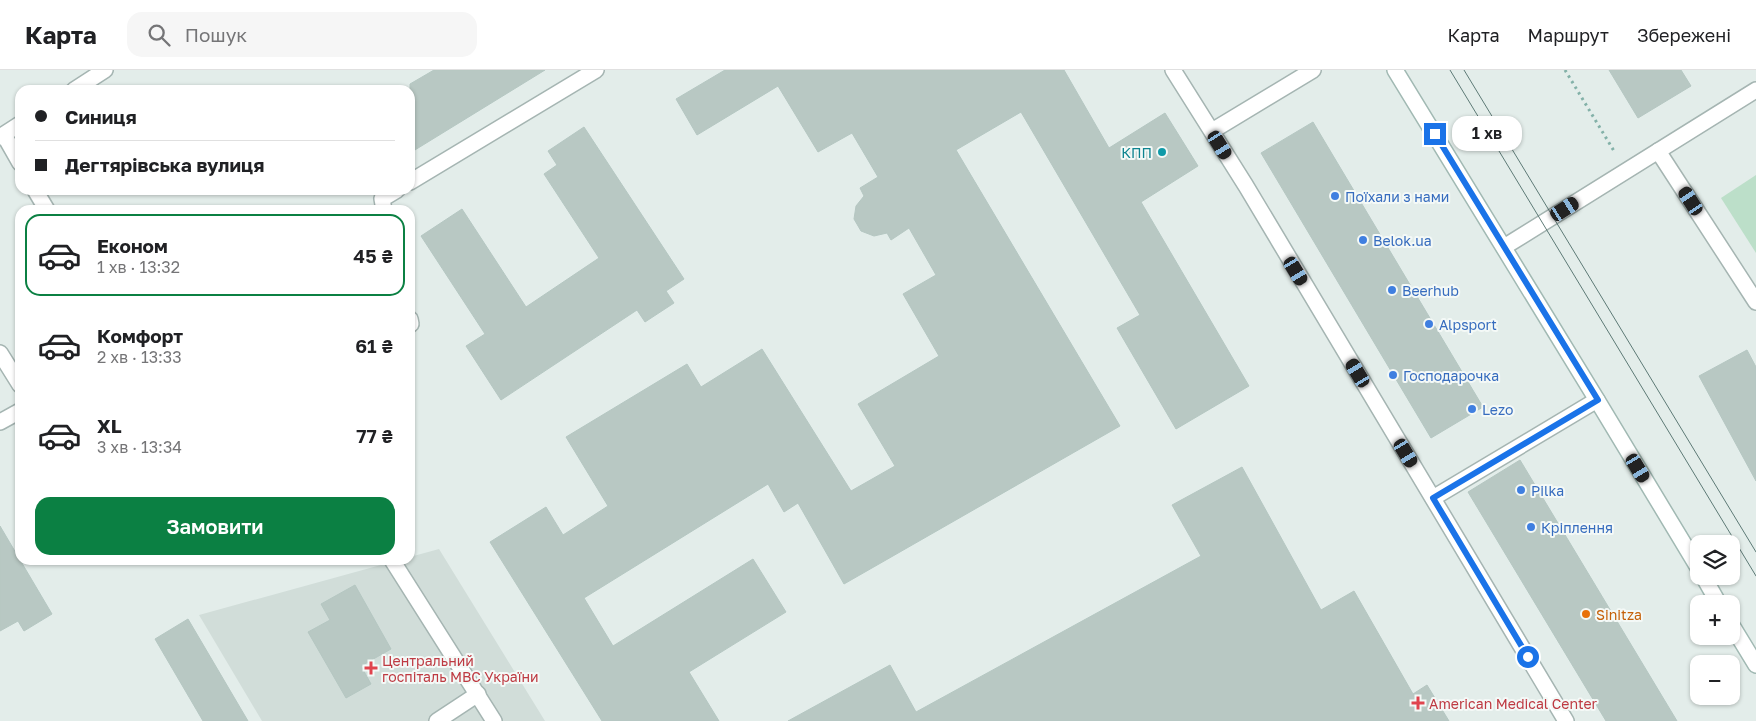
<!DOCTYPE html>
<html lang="uk">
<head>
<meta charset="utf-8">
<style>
	:root { --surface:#fff; --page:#f6f6f6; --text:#202124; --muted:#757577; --line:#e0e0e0; --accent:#0b8043 }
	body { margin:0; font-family:"Golos Text",sans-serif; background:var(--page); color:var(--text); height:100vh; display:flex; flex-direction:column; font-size:19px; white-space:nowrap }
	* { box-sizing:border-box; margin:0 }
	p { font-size:16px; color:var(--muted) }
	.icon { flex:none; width:28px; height:28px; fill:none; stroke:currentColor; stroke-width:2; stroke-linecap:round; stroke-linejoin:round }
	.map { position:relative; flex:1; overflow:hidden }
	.drawer { position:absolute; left:15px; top:135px; width:400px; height:360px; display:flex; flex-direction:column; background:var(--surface); border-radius:15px; box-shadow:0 1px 4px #0004 }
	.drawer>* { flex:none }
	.banner { position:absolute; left:15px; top:15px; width:400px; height:110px; border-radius:15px; box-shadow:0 1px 4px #0004; display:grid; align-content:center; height:110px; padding:0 20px; background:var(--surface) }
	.tools { position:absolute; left:1690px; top:465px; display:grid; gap:10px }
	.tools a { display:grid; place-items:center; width:50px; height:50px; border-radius:10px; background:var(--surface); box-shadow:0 1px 4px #0004; font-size:25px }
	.end { position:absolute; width:22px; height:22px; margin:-11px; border:6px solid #1a73e8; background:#fff; box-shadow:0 0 0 2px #fff }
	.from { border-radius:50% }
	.bubble { position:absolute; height:35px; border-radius:15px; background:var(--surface); box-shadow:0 1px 4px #0004; font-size:16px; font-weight:600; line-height:35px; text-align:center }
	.car { position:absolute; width:15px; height:30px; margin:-15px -8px; border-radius:6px; box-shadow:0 0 4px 1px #0007; background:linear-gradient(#222 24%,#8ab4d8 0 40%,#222 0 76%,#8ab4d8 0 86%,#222 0) }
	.banner b { display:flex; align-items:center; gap:18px; height:48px; font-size:19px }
	.banner b+b { border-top:1px solid var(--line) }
	.banner i { width:12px; height:12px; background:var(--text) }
	ul { padding:9px 0 0; list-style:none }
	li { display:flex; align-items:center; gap:15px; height:82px; margin:0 10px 8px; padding:0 10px; border:2px solid transparent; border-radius:15px }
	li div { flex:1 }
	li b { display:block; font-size:19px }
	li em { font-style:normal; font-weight:600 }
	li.active { border-color:var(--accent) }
	li>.icon { width:45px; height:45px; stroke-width:1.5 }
	.action { display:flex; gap:10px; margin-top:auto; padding:10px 20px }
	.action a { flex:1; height:58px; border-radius:15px; background:var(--accent); color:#fff; font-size:20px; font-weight:600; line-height:58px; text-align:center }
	header { display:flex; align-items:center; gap:30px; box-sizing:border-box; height:70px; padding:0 25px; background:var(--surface); border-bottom:1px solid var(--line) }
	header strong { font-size:24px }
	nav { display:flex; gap:28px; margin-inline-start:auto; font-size:18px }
	.search { width:350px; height:45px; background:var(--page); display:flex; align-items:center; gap:12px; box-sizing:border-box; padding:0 18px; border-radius:15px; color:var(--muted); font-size:19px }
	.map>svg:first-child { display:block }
</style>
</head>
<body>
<header>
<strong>Карта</strong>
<div class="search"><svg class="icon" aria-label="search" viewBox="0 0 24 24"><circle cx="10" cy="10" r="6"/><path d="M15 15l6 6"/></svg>Пошук</div>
<nav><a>Карта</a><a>Маршрут</a><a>Збережені</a></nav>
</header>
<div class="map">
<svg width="1756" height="651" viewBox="0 0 1756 651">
	<rect width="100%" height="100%" fill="#e3edea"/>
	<path fill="#d1ddd9" d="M 439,479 L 545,651 L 262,651 L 199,545 L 399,490 L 410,490 L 410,487 Z"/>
	<path fill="#bcdfc9" d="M 1756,105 L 1756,183 L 1721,128 Z"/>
	<g fill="#b8c8c3" stroke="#b5c7c2">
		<path d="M 434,0 L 545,0 L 410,83 L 410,14 Z"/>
		<path d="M 725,0 L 1064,0 L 1109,78 L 1165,43 L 1198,96 L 1141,132 L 1249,316 L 1176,359 L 1117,258 L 1140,245 L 1021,42 L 956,80 L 1120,356 L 844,514 L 798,433 L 784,442 L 768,414 L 584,528 L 613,576 L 753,489 L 786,542 L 689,602 L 719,651 L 602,651 L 490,472 L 546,437 L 563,465 L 608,436 L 566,367 L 687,294 L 701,317 L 762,279 L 851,421 L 895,396 L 858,334 L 939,286 L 903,224 L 936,205 L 909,158 L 891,170 L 887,163 L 874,166 L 861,161 L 854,149 L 856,136 L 864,126 L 860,118 L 878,107 L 852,63 L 818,82 L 778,16 L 697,65 L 676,29 Z"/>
		<path d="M 1609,0 L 1681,0 L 1691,16 L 1638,48 Z"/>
		<path d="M 1313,52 L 1483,337 L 1431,368 L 1261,83 Z"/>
		<path d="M 584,57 L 684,209 L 666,221 L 674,233 L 645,252 L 637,240 L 501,330 L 466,276 L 485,264 L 421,166 L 462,139 L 526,237 L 599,188 L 544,104 L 557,95 L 548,81 Z"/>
		<path d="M 1747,280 L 1756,297 L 1756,411 L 1699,306 Z"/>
		<path d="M 1520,390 L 1677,651 L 1606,651 L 1468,422 Z"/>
		<path d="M 1242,397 L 1321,540 L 1354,521 L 1413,624 L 1427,615 L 1449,651 L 788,651 L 890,595 L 916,642 L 1201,486 L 1172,435 Z"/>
		<path d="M 0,456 L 52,544 L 24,561 L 18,551 L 0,561 Z"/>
		<path d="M 355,515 L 391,579 L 361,596 L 371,614 L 346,628 L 308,562 L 330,550 L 321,534 Z"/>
		<path d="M 188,549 L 248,651 L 203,651 L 155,569 Z"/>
	</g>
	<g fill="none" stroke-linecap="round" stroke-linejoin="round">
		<defs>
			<g id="lane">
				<path d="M 1173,0 L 1246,116 L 1566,651"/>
				<path d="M 74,20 L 105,0"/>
				<path d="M 1212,61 L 1313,0"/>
				<path d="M 4,65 L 20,93"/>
				<path d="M 0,67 L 20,54"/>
				<path d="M 1658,81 L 1756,232"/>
				<path d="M 410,112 L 596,0"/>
				<path d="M 35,120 L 47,140"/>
				<path d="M 384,140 L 382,129 L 397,120"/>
				<path d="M 1504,177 L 1756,20"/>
				<path d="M 410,249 L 411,254"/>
				<path d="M 0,283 L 20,315"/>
				<path d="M 0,352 L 20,341"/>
				<path d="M 1433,428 L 1597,330"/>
				<path d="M 392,490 L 494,651"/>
				<path d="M 437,651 L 478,624"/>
			</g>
			<g id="secondary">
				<path d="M 1395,0 L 1597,330 L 1699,499"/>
				<path d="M 1703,506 L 1719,534"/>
				<path d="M 1731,554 L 1756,595"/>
			</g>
		</defs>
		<use href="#lane" stroke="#a5b5b2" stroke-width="18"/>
		<use href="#secondary" stroke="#a1b9b3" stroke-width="18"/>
		<path stroke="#83b1a8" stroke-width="3" stroke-dasharray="2.5 4" stroke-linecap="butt" d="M 1565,0 L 1614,81"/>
		<use href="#lane" stroke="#fff" stroke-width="15"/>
		<use href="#secondary" stroke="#fff" stroke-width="15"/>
		<g stroke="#5d7a76" stroke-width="1">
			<path d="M 1450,0 L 1756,506"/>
			<path d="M 1464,0 L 1756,482"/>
		</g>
	</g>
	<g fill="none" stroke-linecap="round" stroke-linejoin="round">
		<path stroke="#1a73e8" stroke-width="6" d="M 1435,64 L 1598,330 L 1433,428 L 1528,587"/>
	</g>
	<circle fill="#0f9aa8" stroke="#f4f9f7" stroke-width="2" cx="1162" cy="82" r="5"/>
	<g fill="#3f7fe0" stroke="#f4f9f7" stroke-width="2">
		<circle cx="1335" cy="126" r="5"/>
		<circle cx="1363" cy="170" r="5"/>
		<circle cx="1392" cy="220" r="5"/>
		<circle cx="1429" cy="254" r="5"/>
		<circle cx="1393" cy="305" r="5"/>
		<circle cx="1472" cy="339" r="5"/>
		<circle cx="1521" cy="420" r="5"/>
		<circle cx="1531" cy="457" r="5"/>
	</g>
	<circle fill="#e8710a" stroke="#f4f9f7" stroke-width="2" cx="1586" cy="544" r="5"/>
	<g fill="#e0444e" stroke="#f4f9f7" stroke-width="2">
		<path d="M368.5 590.5h5v5h5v5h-5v5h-5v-5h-5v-5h5z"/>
		<path d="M1415.5 625.5h5v5h5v5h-5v5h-5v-5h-5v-5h5z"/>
	</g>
	<g text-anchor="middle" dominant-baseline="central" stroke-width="4" stroke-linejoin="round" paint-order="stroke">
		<g font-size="14" fill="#0d838f" stroke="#f4f9f7" text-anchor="end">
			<text x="1152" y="82">КПП</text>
		</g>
		<g font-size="14" fill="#366cbe" stroke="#f4f9f7" text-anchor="start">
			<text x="1345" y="126">Поїхали з нами</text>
			<text x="1373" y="170">Belok.ua</text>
			<text x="1402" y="220">Beerhub</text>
			<text x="1439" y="254">Alpsport</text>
			<text x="1403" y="305">Господарочка</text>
			<text x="1482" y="339">Lezo</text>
			<text x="1531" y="420">Pilka</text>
			<text x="1541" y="457">Кріплення</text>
		</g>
		<g font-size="14" fill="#c56008" stroke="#f4f9f7" text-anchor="start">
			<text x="1596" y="544">Sinitza</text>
		</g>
		<g font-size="14" fill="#be3a42" stroke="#f4f9f7" text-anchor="start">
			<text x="382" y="590">Центральний<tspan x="382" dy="16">госпіталь МВС України</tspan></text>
			<text x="1429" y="633">American Medical Center</text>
		</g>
	</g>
</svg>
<div class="tools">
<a><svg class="icon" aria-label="layers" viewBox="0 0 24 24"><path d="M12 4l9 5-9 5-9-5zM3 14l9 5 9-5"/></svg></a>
<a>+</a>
<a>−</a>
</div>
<i class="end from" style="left:1528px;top:587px"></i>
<i class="end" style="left:1435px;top:64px"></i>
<div class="bubble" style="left:1452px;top:46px;width:70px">1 хв</div>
<i class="car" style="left:1220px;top:75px;rotate:148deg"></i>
<i class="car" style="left:1691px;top:131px;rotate:327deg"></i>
<i class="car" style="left:1565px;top:139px;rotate:58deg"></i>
<i class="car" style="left:1296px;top:201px;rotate:149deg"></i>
<i class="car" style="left:1358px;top:303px;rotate:329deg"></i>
<i class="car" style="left:1406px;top:383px;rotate:149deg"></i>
<i class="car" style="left:1638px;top:398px;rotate:149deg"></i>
<div class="banner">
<b><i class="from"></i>Синиця</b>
<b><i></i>Дегтярівська вулиця</b>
</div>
<section class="drawer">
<ul>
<li class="active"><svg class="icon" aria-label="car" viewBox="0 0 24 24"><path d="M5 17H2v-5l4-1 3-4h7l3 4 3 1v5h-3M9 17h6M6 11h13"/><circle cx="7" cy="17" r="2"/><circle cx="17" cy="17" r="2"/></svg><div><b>Економ</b><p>1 хв · 13:32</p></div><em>45 ₴</em></li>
<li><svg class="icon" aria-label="car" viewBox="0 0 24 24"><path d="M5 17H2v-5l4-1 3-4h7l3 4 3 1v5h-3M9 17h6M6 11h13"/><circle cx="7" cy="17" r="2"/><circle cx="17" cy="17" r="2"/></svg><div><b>Комфорт</b><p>2 хв · 13:33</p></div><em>61 ₴</em></li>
<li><svg class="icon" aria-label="car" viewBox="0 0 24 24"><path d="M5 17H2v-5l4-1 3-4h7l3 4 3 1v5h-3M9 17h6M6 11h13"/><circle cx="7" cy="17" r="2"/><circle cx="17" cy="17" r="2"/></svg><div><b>XL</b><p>3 хв · 13:34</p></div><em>77 ₴</em></li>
</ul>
<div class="action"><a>Замовити</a></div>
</section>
</div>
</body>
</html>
